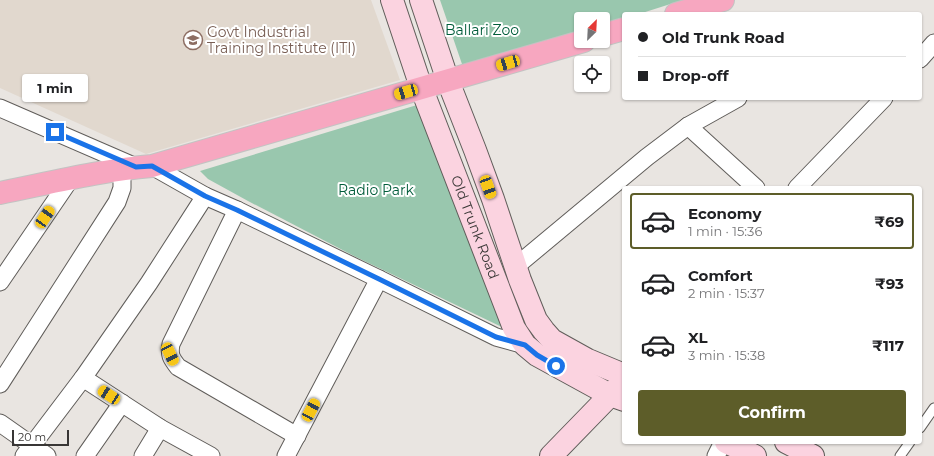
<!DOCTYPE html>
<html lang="en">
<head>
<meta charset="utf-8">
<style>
	:root { --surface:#fff; --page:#f2f2f2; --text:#202124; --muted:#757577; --line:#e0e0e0; --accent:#5d5d29 }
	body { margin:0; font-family:Montserrat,sans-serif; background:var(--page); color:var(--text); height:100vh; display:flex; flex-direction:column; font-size:15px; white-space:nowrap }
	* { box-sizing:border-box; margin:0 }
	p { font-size:13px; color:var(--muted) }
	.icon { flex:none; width:22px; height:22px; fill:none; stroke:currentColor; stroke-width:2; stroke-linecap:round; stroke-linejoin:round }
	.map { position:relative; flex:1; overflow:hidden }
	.panel { position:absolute; left:622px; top:186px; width:300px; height:258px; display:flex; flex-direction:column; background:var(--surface); border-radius:4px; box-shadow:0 1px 3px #0004 }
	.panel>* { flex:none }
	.top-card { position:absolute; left:622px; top:12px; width:300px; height:88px; border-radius:4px; box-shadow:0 1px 3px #0004; display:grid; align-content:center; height:88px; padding:0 16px; background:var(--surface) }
	.needle { width:26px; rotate:24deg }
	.buttons { position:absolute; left:574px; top:12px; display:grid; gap:8px }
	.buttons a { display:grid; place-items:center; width:36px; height:36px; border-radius:4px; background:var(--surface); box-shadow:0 1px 3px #0004; font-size:20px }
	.scale { position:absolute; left:12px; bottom:10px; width:57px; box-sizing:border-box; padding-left:4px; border:2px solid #383635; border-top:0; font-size:11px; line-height:14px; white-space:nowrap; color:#383635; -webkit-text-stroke:3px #fff; paint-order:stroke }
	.end { position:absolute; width:18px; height:18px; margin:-9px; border:5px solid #1a73e8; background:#fff; box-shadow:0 0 0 2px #fff }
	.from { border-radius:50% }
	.bubble { position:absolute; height:28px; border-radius:4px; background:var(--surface); box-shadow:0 1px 3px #0004; font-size:13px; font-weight:700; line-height:28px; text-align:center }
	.car { position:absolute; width:12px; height:24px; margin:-12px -6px; border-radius:5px; box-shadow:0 0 3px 1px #0007; background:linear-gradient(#f5c518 24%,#345 0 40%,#f5c518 0 76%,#345 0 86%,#f5c518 0) }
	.top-card b { display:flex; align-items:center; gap:14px; height:38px; font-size:15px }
	.top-card b+b { border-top:1px solid var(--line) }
	.top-card i { width:10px; height:10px; background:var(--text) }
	ul { padding:7px 0 0; list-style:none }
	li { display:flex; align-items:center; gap:12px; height:56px; margin:0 8px 6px; padding:0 8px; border:2px solid transparent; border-radius:4px }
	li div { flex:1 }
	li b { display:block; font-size:15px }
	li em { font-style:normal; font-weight:700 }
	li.selected { border-color:var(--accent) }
	li>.icon { width:36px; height:36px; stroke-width:1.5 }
	.action { display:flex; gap:8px; margin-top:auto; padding:8px 16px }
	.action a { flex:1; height:46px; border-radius:4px; background:var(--accent); color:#fff; font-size:16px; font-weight:700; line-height:46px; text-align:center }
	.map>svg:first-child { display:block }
</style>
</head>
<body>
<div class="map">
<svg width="934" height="456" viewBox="0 0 934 456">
	<rect width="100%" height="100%" fill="#e9e5e1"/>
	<path fill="#e1d8ce" d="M 0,0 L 371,0 L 400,80 L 146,154 L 0,88 Z"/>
	<g fill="#99c7ae">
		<path d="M 440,0 L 683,0 L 639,14 L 624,14 L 624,18 L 603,25 L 603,19 L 581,19 L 581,32 L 463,67 Z"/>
		<path d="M 417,105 L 506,329 L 356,257 L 248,201 L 208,179 L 200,171 Z"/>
	</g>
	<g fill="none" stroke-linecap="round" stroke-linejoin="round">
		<defs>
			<g id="lane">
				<path d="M 920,428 L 934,408"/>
				<path d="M 900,456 L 910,442"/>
			</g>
			<g id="street">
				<path d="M 920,59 L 934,43"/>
				<path d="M 0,108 L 136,167"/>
				<path d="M 688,126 L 756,188"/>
				<path d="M 152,166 L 205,196 L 237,210 L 379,279 L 496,337 L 525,345"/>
				<path d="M 797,188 L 884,98"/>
				<path d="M 237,210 L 171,344 C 169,355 171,358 178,367 L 297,436"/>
				<path d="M 515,267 L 647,157 L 688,126 L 738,98"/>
				<path d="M 0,282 L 71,178"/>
				<path d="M 83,378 L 160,428 L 211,456"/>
				<path d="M 0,384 L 117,202 L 122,188 L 122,169"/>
				<path d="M 0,423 L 47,456"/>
				<path d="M 24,456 L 83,378 L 149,283 L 205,196"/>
				<path d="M 85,456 L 122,403"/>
				<path d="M 143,456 L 160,428"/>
				<path d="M 286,456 L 379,279"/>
				<path d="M 716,456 L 723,442"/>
			</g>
			<g id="secondary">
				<path id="s1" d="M 392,0 L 421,87 L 514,328 L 525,345 L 537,355 L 610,395 L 624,400"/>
				<path d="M 421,0 L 448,81 L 475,150 L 493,199 L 520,280 L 536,320 L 544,331 L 552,340 L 588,360 L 624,375"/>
				<path d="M 726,442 L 755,456"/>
				<path d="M 786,442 L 813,456"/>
				<path d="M 551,456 L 620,385"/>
			</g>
			<g id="primary">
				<path d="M 676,14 L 723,0"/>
				<path d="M 603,35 L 624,29"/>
				<path d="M 0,193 C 50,183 101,170 152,166 L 584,41"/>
			</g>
		</defs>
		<use href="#lane" stroke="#605d5a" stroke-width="11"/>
		<use href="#street" stroke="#605d5a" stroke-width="19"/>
		<use href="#secondary" stroke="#605d5a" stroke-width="24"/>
		<use href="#primary" stroke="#c3c3c2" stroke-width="24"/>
		<use href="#lane" stroke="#fff" stroke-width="9"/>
		<use href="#street" stroke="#fff" stroke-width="17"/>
		<use href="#secondary" stroke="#fbd3e0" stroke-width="22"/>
		<use href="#primary" stroke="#f7a7c0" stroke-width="22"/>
	</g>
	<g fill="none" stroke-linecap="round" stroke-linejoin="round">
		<path stroke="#1a73e8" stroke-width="5" d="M 55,132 L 136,167 L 152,166 L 205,196 L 237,210 L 379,279 L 496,337 L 525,345 L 537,355 L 556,366"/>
	</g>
	<defs>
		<symbol id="university-ring" viewBox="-11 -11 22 22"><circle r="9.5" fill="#fff" stroke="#8d6e63" stroke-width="1.5"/><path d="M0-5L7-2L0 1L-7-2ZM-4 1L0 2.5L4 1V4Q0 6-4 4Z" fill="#8d6e63"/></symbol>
	</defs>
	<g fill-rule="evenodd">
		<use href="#university-ring" x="182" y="29" width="22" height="22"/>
	</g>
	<g text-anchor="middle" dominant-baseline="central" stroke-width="4" stroke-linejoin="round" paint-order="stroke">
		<g font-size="14" fill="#005c3a" stroke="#fff">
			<text x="482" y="30">Ballari Zoo</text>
			<text x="376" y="190">Radio Park</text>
		</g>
		<g font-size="14" fill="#785e54" stroke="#fff" text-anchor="start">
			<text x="207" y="32">Govt Industrial<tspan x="207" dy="16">Training Institute (ITI)</tspan></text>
		</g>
		<g font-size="14" fill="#383635" stroke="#fff">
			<text stroke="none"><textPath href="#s1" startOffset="242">Old Trunk Road</textPath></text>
		</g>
	</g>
</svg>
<div class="buttons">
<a><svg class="needle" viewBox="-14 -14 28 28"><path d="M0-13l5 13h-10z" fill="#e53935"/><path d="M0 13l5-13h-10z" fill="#757577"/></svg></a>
<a><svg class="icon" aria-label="locate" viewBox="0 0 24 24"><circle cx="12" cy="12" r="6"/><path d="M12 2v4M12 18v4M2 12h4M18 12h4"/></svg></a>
</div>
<div class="scale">20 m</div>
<i class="end from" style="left:556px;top:366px"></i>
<i class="end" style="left:55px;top:132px"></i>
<div class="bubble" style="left:22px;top:74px;width:66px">1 min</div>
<i class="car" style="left:508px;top:63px;rotate:254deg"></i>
<i class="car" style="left:406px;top:92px;rotate:254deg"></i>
<i class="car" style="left:488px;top:187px;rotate:160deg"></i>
<i class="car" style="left:45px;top:217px;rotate:34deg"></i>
<i class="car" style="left:170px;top:354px;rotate:154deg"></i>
<i class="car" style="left:109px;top:395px;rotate:303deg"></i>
<i class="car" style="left:311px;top:410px;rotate:28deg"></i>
<div class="top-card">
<b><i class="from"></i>Old Trunk Road</b>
<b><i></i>Drop-off</b>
</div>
<section class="panel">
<ul>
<li class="selected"><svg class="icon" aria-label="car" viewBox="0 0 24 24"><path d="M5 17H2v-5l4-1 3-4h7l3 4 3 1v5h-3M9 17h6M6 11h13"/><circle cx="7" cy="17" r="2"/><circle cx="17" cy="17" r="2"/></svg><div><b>Economy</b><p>1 min · 15:36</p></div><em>₹69</em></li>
<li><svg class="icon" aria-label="car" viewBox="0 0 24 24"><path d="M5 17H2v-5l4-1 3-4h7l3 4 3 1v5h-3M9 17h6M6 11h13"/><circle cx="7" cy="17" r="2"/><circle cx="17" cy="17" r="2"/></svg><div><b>Comfort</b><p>2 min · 15:37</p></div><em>₹93</em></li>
<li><svg class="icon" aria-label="car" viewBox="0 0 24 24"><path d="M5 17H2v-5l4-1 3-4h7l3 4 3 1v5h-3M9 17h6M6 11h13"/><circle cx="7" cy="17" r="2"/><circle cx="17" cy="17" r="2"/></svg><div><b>XL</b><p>3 min · 15:38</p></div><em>₹117</em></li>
</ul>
<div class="action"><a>Confirm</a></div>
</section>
</div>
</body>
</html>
